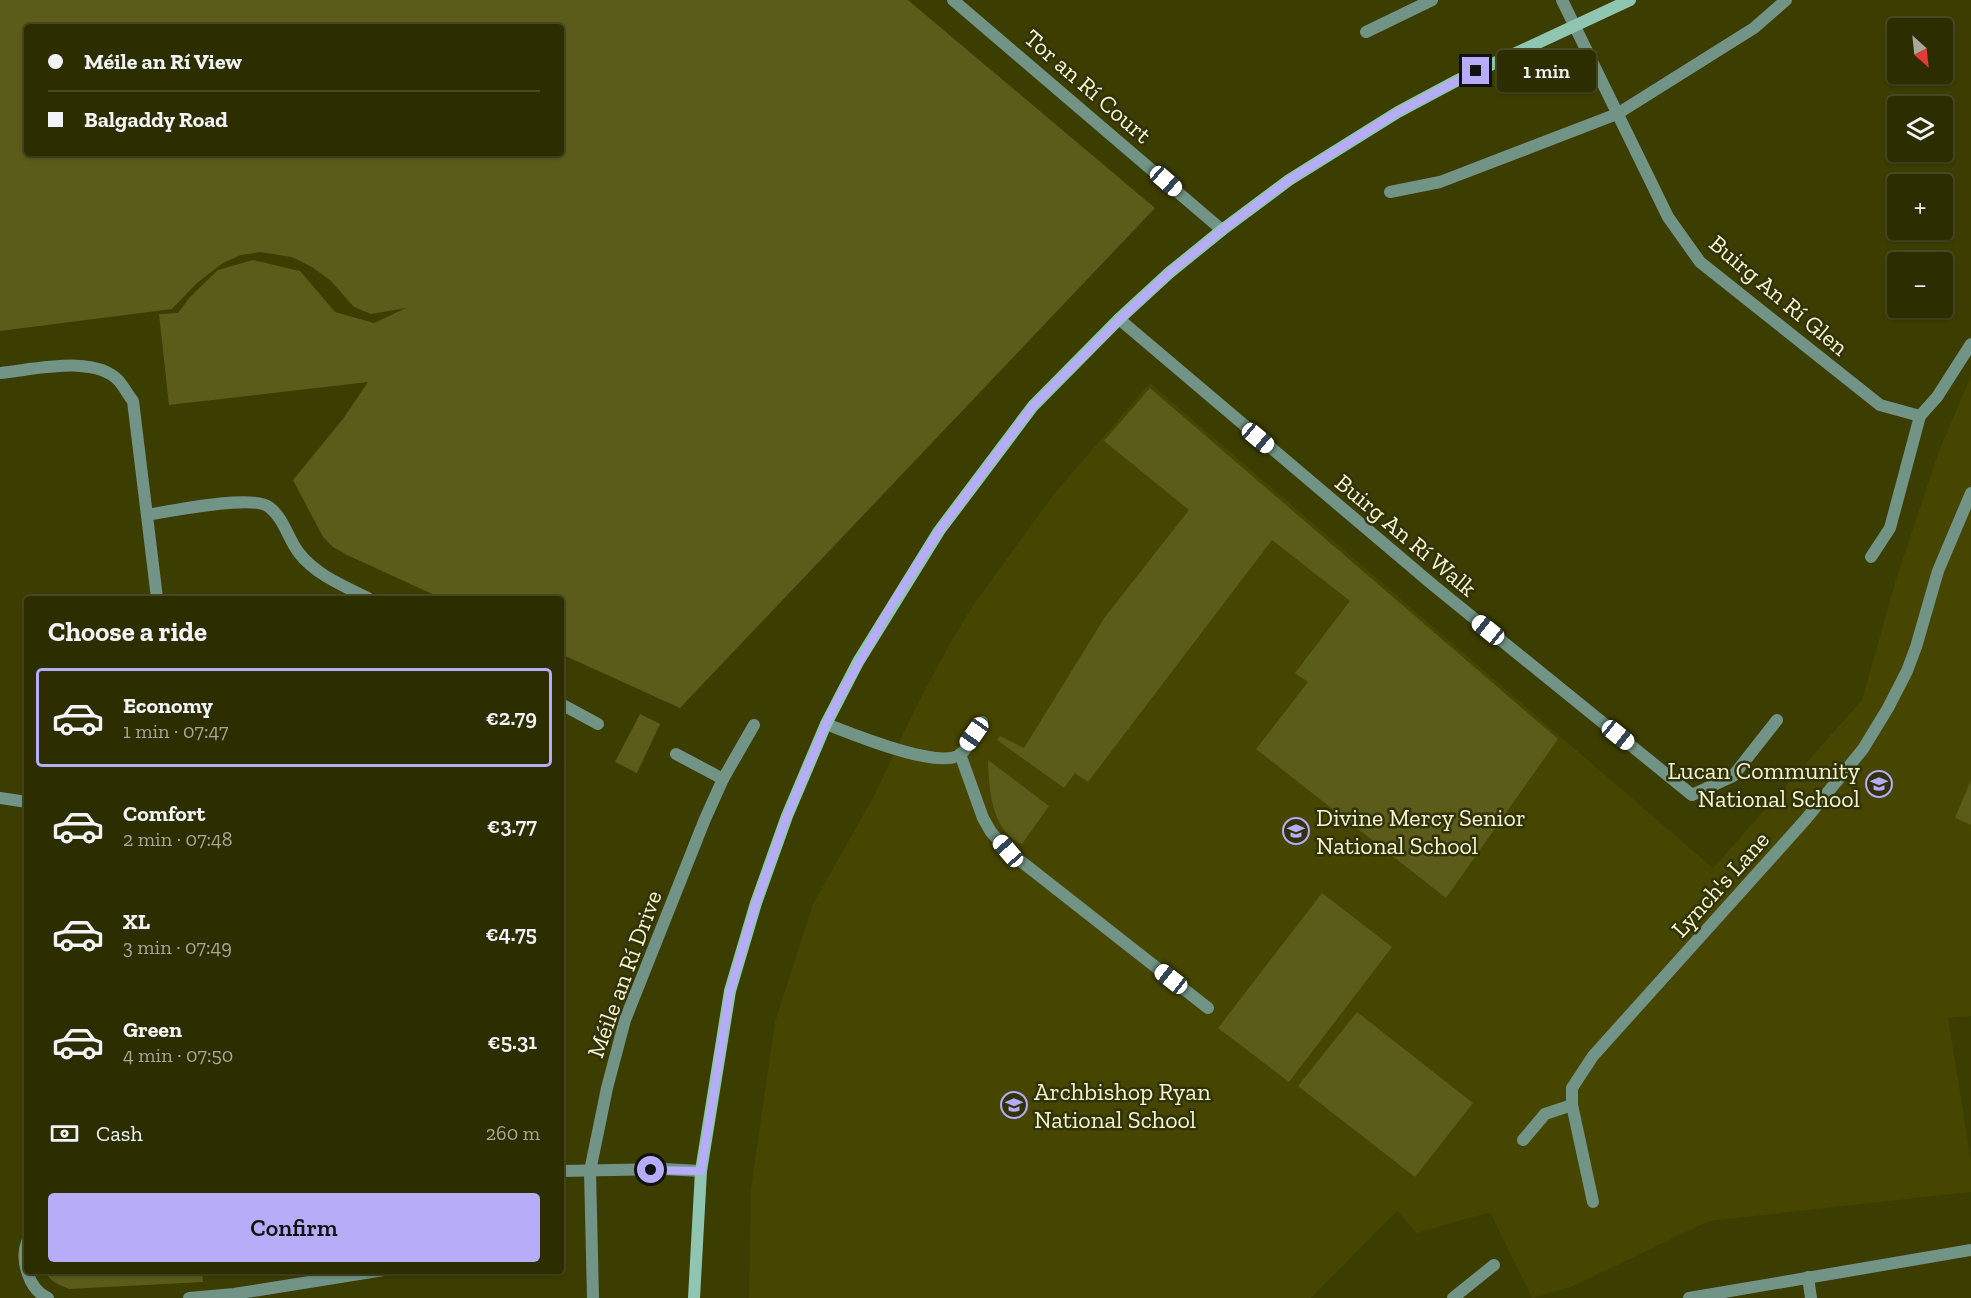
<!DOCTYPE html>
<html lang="en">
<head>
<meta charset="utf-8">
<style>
	:root { --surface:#2d2e00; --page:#393a0f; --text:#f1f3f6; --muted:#a7a899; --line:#484a22; --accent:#b6acf8 }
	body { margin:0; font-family:"Zilla Slab",serif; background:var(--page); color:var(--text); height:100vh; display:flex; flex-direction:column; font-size:22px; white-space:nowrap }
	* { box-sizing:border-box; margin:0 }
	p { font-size:20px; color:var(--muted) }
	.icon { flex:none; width:33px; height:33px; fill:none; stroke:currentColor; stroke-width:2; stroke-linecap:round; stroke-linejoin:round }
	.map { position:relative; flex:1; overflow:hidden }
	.details { position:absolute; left:24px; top:596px; width:540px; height:678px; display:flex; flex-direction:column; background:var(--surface); border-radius:6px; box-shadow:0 2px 4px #0004,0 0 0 2px var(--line) }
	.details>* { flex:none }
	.top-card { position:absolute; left:24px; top:24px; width:540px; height:132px; border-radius:6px; box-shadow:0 2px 4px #0004,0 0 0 2px var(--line); display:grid; align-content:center; height:132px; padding:0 24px; background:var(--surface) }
	.needle { width:39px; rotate:153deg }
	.controls { position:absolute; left:1887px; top:18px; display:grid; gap:12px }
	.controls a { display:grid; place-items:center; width:66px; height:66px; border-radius:6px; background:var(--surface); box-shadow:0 2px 4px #0004,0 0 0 2px var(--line); font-size:30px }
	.end { position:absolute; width:27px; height:27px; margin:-14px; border:8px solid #b6acf8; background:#111; box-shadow:0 0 0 3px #111 }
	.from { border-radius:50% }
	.bubble { position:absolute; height:42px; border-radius:6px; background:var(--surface); box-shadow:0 2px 4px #0004,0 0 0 2px var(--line); font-size:20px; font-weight:600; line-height:42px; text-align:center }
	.car { position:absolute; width:18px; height:36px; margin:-18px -9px; border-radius:8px; box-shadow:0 0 4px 2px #0007; background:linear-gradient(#fff 24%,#345 0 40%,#fff 0 76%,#345 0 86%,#fff 0) }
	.top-card b { display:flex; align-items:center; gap:21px; height:57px; font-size:22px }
	.top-card b+b { border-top:2px solid var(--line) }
	.top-card i { width:15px; height:15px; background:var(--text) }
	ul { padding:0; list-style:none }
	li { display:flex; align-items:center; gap:18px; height:99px; margin:0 12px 9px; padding:0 12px; border:3px solid transparent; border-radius:6px }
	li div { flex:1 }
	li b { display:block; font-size:22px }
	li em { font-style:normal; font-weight:600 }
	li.current { border-color:var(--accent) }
	li>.icon { width:54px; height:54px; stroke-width:1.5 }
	h2 { padding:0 24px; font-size:27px; line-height:72px }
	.pay { display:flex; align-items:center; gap:15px; height:66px; padding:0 24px; font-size:22px }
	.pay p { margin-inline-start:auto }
	.cta { display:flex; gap:12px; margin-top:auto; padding:12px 24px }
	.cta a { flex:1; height:69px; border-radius:6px; background:var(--accent); color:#111; font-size:24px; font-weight:600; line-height:69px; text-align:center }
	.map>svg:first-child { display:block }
</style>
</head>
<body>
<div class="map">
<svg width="1971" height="1298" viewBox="0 0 1971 1298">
	<rect width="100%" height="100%" fill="#3c3d00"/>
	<path fill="#464600" d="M 1971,376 L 1971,1016 L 1948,1018 L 1971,1160 L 1971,1192 L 1709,1221 L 1571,1287 L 1532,1298 L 1490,1212 L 1417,1233 L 1397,1211 L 1311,1298 L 749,1298 L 751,1189 L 775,1022 L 813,904 L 875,794 L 914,711 L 949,645 L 974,604 L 1054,494 L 1150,383 L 1713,868 L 1862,700 L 1897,576 L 1939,451 Z"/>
	<g fill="#5b5c1a" fill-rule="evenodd">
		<path d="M 0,0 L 908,0 L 1155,208 L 680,708 L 561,654 L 561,598 L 441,598 L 347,555 L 333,547 L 323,537 L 293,480 L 343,419 L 368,382 L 169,405 L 159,314 L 178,313 L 190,297 L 218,270 L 253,260 L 300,271 L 335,312 L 374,323 L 406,308 L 371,314 L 354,307 L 331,281 L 312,267 L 292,257 L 260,252 L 241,255 L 223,263 L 197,283 L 172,309 L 0,331 ZM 27,27 L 561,27 L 561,153 L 27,153 Z"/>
		<path d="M 1150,388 L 1558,739 L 1446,898 L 1256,749 L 1308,682 L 1295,673 L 1350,601 L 1272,540 L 1088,782 L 1075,773 L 1064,788 L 997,740 L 1000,736 L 1024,748 L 1105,617 L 1189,510 L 1104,441 Z"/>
		<path d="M 640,714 L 660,724 L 637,773 L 615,762 Z"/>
		<path d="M 988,760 L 1049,806 L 1022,844 C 991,832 989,788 988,760 Z"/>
		<path d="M 1971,780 L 1971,825 L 1955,818 Z"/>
		<path d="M 1322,893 L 1392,947 L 1289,1082 L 1218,1028 Z"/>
		<path d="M 1357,1012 L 1473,1103 L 1415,1177 L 1298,1086 Z"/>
		<path d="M 45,1271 L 202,1271 L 203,1282 L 69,1289 C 58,1284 50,1282 45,1271 Z"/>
	</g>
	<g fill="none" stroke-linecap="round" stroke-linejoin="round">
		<g stroke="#719487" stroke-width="12">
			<path d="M 826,724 C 850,733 939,771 961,754 C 969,747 976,732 982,722"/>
			<path d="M 960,754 L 983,818 L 991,832 L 1008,851 L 1208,1008"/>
			<path d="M 1572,1105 L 1593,1202"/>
			<path d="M 1523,1140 L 1545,1114 L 1572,1105 L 1572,1088 L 1593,1056 L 1806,819 L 1863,749 L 1888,708 L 1907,671 L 1916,647 L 1938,571 L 1971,493"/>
			<path d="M 1808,1277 L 1811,1298"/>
		</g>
		<g stroke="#719487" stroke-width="12">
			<path d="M 953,0 L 1222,230"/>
			<path d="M 1562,0 L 1668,217 L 1700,262 L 1880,405 L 1920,416 L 1937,397 L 1971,344"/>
			<path d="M 1366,32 L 1432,0"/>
			<path d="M 1390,192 L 1440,182 L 1617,114 L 1754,28 L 1786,0"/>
			<path d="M 1119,319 L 1433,585 L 1692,795 L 1733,776 L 1777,720"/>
			<path d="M 0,373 C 33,370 95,354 119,381 C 124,387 128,395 133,401 L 157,598"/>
			<path d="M 147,515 C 171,511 252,494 269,507 C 284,518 288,539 299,553 C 316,575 344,586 368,598"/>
			<path d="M 1871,557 L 1890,528 L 1920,416"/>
			<path d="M 561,704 L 598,724"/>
			<path d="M 676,754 L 723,779"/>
			<path d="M 0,798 L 27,802"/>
			<path d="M 561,1171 L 664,1169 L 701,1171"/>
			<path d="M 27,1242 C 20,1260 29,1290 48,1298"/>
			<path d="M 189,1298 L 234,1294 L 384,1270"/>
			<path d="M 593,1298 L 590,1171 L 607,1088 L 625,1020 L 705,819 L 723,779 L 754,725"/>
			<path d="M 1453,1298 L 1494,1265"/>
			<path d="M 1689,1298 L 1971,1250"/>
		</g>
		<path stroke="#8ec6b2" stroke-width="12" d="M 694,1298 L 701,1171 L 730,991 L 756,903 L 787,816 L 826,724 L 858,662 L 939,531 L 1033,406 L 1119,319 L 1169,273 L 1222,230 L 1289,180 L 1398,112 L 1456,81 L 1630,0"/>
	</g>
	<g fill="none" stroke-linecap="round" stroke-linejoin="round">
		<path stroke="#b6acf8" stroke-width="8" d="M 651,1170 L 701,1171 L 730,991 L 756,903 L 787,816 L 826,724 L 841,694 L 893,603 L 939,531 L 1033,406 L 1119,320 L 1169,273 L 1222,230 L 1289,180 L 1398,112 L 1476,71"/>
	</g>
	<defs>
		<symbol id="school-ring" viewBox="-11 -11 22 22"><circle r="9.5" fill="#31320a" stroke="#b6acf8" stroke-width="1.5"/><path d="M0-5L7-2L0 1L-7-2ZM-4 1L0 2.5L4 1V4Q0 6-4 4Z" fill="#b6acf8"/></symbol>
	</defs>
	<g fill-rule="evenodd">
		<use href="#school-ring" x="1864" y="769" width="30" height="30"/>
		<use href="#school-ring" x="1281" y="816" width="30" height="30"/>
		<use href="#school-ring" x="999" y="1090" width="30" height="30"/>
	</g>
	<g text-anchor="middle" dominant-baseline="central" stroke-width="5" stroke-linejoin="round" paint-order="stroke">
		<g font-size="24" fill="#f4f6d1" stroke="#31320a">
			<text transform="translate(1088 86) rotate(41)">Tor an Rí Court</text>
			<text transform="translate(1779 295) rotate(40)">Buirg An Rí Glen</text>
			<text transform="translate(1406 535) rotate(40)">Buirg An Rí Walk</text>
			<text transform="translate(1720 884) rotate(-48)">Lynch's Lane</text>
			<text transform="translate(624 974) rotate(-70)">Méile an Rí Drive</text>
		</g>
		<g font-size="24" fill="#f4f6d1" stroke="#31320a" text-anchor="start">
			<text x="1860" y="770" text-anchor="end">Lucan Community<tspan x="1860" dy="28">National School</tspan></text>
			<text x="1316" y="817">Divine Mercy Senior<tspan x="1316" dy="28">National School</tspan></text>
			<text x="1034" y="1091">Archbishop Ryan<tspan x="1034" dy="28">National School</tspan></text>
		</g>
	</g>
</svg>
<div class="controls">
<a><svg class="needle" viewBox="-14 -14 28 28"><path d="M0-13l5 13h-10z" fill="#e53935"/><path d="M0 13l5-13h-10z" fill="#a7a899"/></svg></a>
<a><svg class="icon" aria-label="layers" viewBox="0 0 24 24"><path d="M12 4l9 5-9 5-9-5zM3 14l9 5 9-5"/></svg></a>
<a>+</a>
<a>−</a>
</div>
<i class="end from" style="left:651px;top:1170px"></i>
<i class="end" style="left:1476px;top:71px"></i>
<div class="bubble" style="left:1497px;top:50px;width:99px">1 min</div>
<i class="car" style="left:1166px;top:181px;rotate:131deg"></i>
<i class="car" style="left:1258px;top:438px;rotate:130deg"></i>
<i class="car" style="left:1488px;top:630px;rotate:309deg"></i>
<i class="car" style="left:974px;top:734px;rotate:215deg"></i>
<i class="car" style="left:1618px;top:735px;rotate:129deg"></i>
<i class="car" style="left:1008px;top:851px;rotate:319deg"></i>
<i class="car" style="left:1171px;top:979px;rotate:308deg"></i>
<div class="top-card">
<b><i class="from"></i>Méile an Rí View</b>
<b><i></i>Balgaddy Road</b>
</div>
<section class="details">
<h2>Choose a ride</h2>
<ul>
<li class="current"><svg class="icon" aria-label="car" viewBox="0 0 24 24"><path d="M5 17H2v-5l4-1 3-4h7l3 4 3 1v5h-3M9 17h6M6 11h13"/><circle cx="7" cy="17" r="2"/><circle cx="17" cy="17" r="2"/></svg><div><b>Economy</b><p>1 min · 07:47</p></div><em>€2.79</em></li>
<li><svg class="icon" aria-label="car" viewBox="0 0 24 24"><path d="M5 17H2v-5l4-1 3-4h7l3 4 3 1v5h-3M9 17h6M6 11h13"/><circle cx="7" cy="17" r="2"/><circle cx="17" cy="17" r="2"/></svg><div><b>Comfort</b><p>2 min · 07:48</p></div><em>€3.77</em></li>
<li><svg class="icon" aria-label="car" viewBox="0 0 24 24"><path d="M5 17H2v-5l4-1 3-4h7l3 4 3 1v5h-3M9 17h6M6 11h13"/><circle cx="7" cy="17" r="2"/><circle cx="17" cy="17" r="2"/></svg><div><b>XL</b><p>3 min · 07:49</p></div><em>€4.75</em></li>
<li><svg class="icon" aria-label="car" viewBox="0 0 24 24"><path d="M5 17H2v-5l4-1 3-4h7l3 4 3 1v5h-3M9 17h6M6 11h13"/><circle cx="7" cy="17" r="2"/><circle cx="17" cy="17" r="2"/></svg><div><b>Green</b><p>4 min · 07:50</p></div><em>€5.31</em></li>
</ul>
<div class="pay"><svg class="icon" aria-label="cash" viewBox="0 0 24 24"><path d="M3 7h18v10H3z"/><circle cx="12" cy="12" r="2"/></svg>Cash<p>260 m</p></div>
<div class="cta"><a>Confirm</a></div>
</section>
</div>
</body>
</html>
